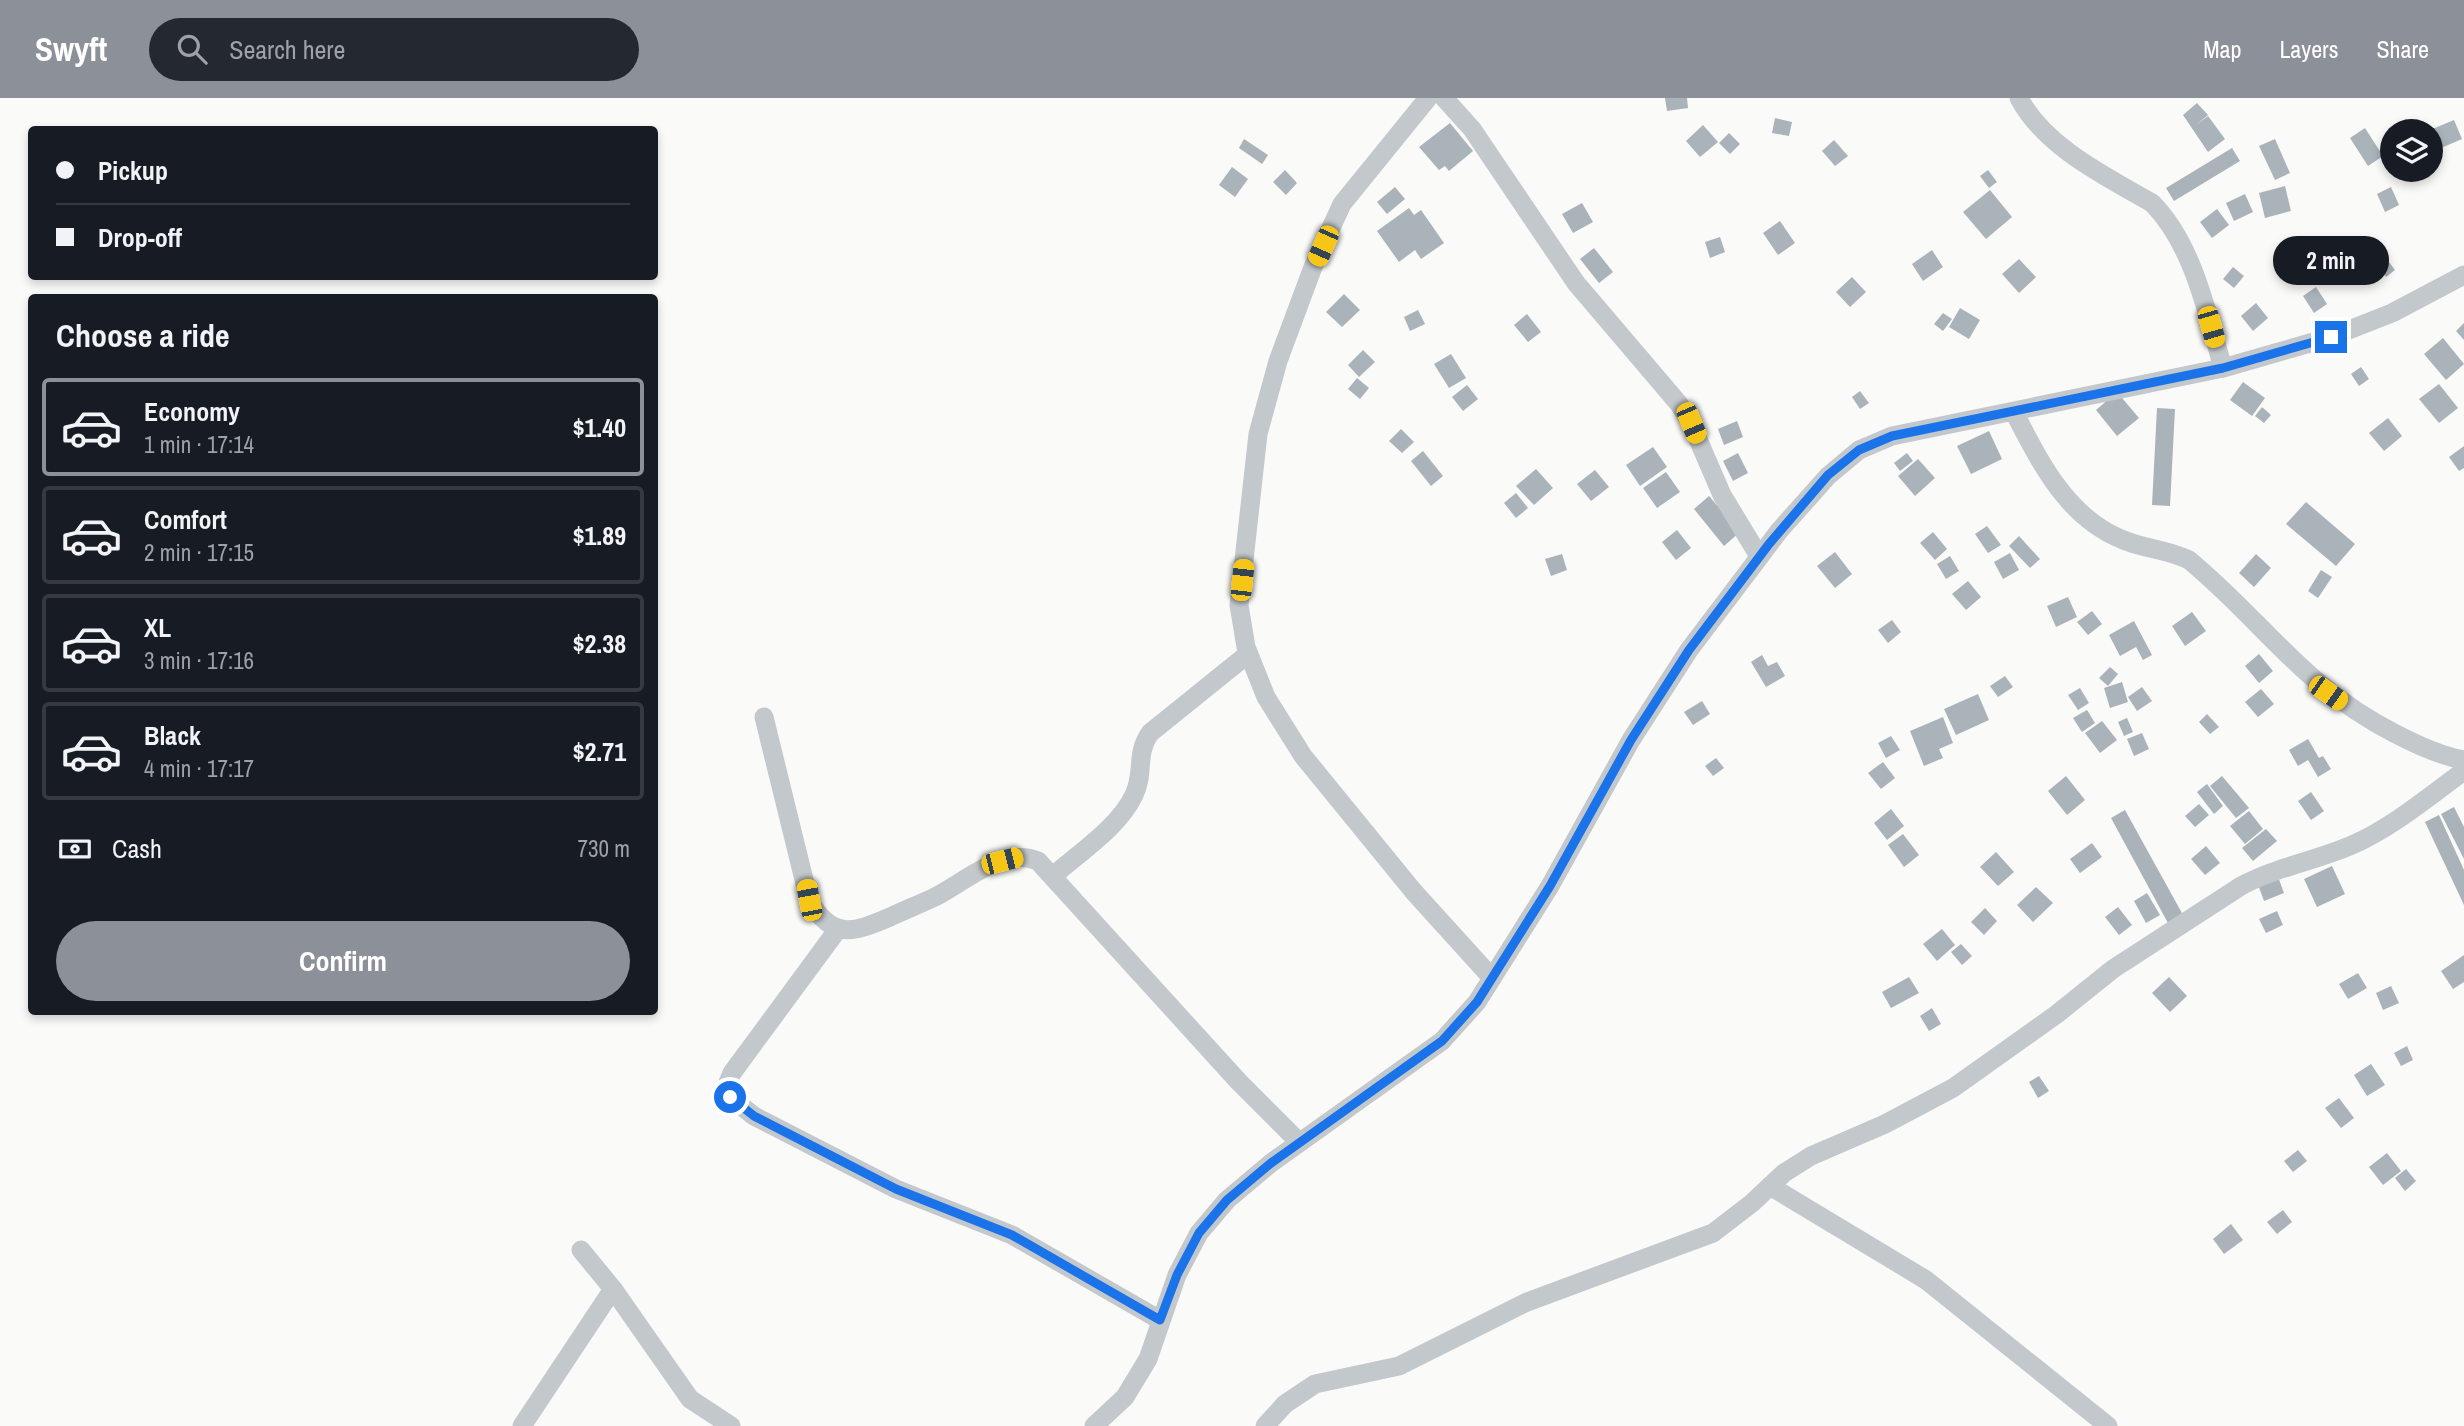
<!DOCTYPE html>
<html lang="en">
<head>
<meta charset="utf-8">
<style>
	:root { --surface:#171b24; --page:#242831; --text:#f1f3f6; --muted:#9ea1a6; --line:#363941; --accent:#8c9099 }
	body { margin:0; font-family:"Archivo Narrow",sans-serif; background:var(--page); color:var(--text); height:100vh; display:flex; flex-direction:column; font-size:26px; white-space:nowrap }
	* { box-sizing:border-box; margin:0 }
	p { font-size:23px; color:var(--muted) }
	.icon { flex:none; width:38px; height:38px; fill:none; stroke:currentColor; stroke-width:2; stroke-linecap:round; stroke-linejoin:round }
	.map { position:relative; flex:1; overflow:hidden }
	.sheet { position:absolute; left:28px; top:196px; width:630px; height:721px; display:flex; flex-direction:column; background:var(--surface); border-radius:7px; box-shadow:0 4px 10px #0003 }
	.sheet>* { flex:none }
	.banner { position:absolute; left:28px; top:28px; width:630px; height:154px; border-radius:7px; box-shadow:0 4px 10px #0003; display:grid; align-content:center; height:154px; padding:0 28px; background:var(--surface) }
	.fabs { position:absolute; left:2380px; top:21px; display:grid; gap:14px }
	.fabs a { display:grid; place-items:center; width:63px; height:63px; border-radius:50%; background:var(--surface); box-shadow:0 4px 10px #0003; font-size:35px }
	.end { position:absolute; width:32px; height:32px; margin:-16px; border:9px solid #1a73e8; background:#fff; box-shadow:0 0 0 4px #fff }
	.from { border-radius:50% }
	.bubble { position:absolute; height:49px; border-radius:24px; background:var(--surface); box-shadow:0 4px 10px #0003; font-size:23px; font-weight:700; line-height:49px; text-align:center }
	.car { position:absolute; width:21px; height:42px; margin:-21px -10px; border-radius:9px; box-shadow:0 0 5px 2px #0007; background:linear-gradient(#f5c518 24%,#345 0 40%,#f5c518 0 76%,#345 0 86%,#f5c518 0) }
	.banner b { display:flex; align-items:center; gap:24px; height:66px; font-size:26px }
	.banner b+b { border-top:2px solid var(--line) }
	.banner i { width:18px; height:18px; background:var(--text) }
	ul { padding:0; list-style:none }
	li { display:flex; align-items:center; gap:21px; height:98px; margin:0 14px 10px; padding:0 14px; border:4px solid var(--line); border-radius:7px }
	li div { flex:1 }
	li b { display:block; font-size:26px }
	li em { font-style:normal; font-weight:700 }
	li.active { border-color:var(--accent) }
	li>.icon { width:63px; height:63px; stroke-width:1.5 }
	h2 { padding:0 28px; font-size:32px; line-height:84px }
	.pay { display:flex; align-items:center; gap:18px; height:77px; padding:0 28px; font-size:26px }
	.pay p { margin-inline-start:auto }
	.button { display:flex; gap:14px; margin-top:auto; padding:14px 28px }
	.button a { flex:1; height:80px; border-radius:42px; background:var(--accent); color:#fff; font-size:28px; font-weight:700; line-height:80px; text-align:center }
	header { display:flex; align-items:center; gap:42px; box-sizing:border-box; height:98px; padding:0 35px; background:var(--accent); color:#fff }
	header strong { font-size:33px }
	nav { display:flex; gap:38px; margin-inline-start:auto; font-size:24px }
	.search { width:490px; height:63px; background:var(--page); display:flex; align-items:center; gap:18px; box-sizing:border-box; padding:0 24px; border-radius:38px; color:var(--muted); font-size:26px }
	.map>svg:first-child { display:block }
</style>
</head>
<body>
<header>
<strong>Swyft</strong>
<div class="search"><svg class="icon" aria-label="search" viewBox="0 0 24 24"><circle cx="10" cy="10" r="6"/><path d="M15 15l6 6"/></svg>Search here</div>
<nav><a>Map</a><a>Layers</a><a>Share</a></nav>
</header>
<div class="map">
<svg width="2464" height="1328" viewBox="0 0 2464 1328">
	<rect width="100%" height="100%" fill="#fafaf8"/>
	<g fill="#aab3b9">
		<path d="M 1665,0 L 1687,0 L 1688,10 L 1667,13 Z"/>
		<path d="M 2197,5 L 2208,17 L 2196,27 L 2208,18 L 2225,41 L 2208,54 L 2183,17 Z"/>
		<path d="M 1775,20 L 1792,24 L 1789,38 L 1772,35 Z"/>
		<path d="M 2454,22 L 2462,41 L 2439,51 L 2430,32 Z"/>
		<path d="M 1450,25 L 1473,53 L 1449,73 L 1445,68 L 1439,72 L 1419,49 Z"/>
		<path d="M 1703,27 L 1718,44 L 1700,59 L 1686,43 Z"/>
		<path d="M 2365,30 L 2383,58 L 2368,68 L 2350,40 Z"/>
		<path d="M 1729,35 L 1740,46 L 1730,56 L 1719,45 Z"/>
		<path d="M 1244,41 L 1268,57 L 1262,66 L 1239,50 Z"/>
		<path d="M 2275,41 L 2290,75 L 2275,82 L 2259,48 Z"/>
		<path d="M 1834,42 L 1848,58 L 1835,68 L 1822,53 Z"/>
		<path d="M 2232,50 L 2240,63 L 2174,103 L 2166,90 Z"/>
		<path d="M 1232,69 L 1248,81 L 1235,99 L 1219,87 Z"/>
		<path d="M 1285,72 L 1297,85 L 1286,97 L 1273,84 Z"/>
		<path d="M 1988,72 L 1997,84 L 1989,90 L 1980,78 Z"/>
		<path d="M 2285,88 L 2291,113 L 2265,120 L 2259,95 Z"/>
		<path d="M 1395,89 L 1405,101 L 1387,116 L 1377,104 Z"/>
		<path d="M 2391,89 L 2399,107 L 2385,114 L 2377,96 Z"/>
		<path d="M 1990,92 L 2012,119 L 1986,141 L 1963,114 Z"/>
		<path d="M 2245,96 L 2253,114 L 2234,123 L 2226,105 Z"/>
		<path d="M 1582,105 L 1593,124 L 1573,135 L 1562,116 Z"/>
		<path d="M 1409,110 L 1414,117 L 1421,112 L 1444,145 L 1421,161 L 1415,152 L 1399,164 L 1377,133 Z"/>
		<path d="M 2217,111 L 2229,127 L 2212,140 L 2200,124 Z"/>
		<path d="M 1780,123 L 1795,145 L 1778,157 L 1763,135 Z"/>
		<path d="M 1720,139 L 1725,154 L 1710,160 L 1705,144 Z"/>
		<path d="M 1594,150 L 1613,174 L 1599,185 L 1580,161 Z"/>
		<path d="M 1932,152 L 1943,169 L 1923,183 L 1912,166 Z"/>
		<path d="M 2386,160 L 2395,172 L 2386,179 L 2377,167 Z"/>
		<path d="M 2019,161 L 2036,179 L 2019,195 L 2002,176 Z"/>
		<path d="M 2298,165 L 2310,179 L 2301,186 L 2289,172 Z"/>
		<path d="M 2233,169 L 2244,178 L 2234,190 L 2223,181 Z"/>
		<path d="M 1852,179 L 1866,194 L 1850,209 L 1836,194 Z"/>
		<path d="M 2316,189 L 2327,206 L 2314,215 L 2303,198 Z"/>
		<path d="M 1344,196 L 1360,212 L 1342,229 L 1326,214 Z"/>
		<path d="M 2256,205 L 2268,220 L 2253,233 L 2241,218 Z"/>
		<path d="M 1960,210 L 1980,222 L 1969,241 L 1949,229 Z"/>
		<path d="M 1418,212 L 1425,226 L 1410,233 L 1404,219 Z"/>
		<path d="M 1943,215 L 1952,221 L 1943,233 L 1934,226 Z"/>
		<path d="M 1527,216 L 1541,234 L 1528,244 L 1514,227 Z"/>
		<path d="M 2464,225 L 2464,242 L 2456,233 Z"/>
		<path d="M 2443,240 L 2464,266 L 2446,282 L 2424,256 Z"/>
		<path d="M 1363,252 L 1375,264 L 1359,279 L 1348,267 Z"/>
		<path d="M 1451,256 L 1466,280 L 1449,290 L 1434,266 Z"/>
		<path d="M 2361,269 L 2369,281 L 2359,288 L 2351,276 Z"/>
		<path d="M 1357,280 L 1369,290 L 1360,301 L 1348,291 Z"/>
		<path d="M 2243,284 L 2265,300 L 2252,318 L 2230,302 Z"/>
		<path d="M 2439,286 L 2458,310 L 2439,325 L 2419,301 Z"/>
		<path d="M 1467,287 L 1478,301 L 1463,313 L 1452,299 Z"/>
		<path d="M 1860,293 L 1869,305 L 1860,311 L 1852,299 Z"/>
		<path d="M 2117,294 L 2139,320 L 2117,338 L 2096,312 Z"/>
		<path d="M 2262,309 L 2271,317 L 2264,325 L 2255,318 Z"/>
		<path d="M 2157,310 L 2175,311 L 2170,408 L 2152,407 Z"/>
		<path d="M 2388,320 L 2402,338 L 2384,353 L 2369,335 Z"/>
		<path d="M 1737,323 L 1743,339 L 1724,347 L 1718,331 Z"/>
		<path d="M 1401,331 L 1414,344 L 1402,355 L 1389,343 Z"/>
		<path d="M 1989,333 L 2002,361 L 1971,376 L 1957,348 Z"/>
		<path d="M 2464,348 L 2464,370 L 2459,373 L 2449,359 Z"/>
		<path d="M 1653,349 L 1667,369 L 1640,388 L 1626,367 Z"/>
		<path d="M 1423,353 L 1443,378 L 1431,388 L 1411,363 Z"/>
		<path d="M 1738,355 L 1748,375 L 1733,383 L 1723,363 Z"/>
		<path d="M 1907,355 L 1913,363 L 1900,373 L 1894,365 Z"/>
		<path d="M 1918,361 L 1935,380 L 1915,398 L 1898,378 Z"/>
		<path d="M 1536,371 L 1553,390 L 1534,407 L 1516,388 Z"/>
		<path d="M 1595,372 L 1609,389 L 1591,403 L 1577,386 Z"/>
		<path d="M 1666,374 L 1680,394 L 1657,410 L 1643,390 Z"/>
		<path d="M 1516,395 L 1528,410 L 1516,420 L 1504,405 Z"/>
		<path d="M 1709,398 L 1740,434 L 1724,448 L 1694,411 Z"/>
		<path d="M 2306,404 L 2355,446 L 2336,468 L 2286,426 Z"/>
		<path d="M 1987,428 L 2001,447 L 1988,455 L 1975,436 Z"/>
		<path d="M 1677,432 L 1691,450 L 1676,462 L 1662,444 Z"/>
		<path d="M 1933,434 L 1947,451 L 1935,462 L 1920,445 Z"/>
		<path d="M 2019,438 L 2040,461 L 2030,470 L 2009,448 Z"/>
		<path d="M 1835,454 L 1852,476 L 1835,490 L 1817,468 Z"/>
		<path d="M 2010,455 L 2019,472 L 2003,481 L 1994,464 Z"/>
		<path d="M 1562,456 L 1567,472 L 1551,478 L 1545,461 Z"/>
		<path d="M 2256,456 L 2271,470 L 2254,489 L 2239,475 Z"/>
		<path d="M 1950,458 L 1959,473 L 1946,481 L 1937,466 Z"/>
		<path d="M 2321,472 L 2332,479 L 2318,500 L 2308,493 Z"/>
		<path d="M 1968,483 L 1981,499 L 1966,512 L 1952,496 Z"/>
		<path d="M 2068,499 L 2077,519 L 2056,529 L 2047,508 Z"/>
		<path d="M 2092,513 L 2102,526 L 2088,537 L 2077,524 Z"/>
		<path d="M 2192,514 L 2206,533 L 2185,548 L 2172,528 Z"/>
		<path d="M 1892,522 L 1901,534 L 1888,545 L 1878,532 Z"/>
		<path d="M 2134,523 L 2152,557 L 2143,562 L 2136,549 L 2120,558 L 2109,537 Z"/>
		<path d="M 2259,556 L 2273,573 L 2259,585 L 2245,568 Z"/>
		<path d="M 1762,557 L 1768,568 L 1777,564 L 1785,578 L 1766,589 L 1751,564 Z"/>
		<path d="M 2110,569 L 2118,576 L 2108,588 L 2099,580 Z"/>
		<path d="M 2005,578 L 2013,589 L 1998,599 L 1990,588 Z"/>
		<path d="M 2122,584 L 2128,604 L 2110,610 L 2104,590 Z"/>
		<path d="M 2142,589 L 2152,603 L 2137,613 L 2128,599 Z"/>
		<path d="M 2080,590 L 2089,605 L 2078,612 L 2068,597 Z"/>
		<path d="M 2261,591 L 2274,606 L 2258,619 L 2245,604 Z"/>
		<path d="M 1978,596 L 1989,622 L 1956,637 L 1944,611 Z"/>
		<path d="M 1702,603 L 1710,616 L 1693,627 L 1684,614 Z"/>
		<path d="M 2087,612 L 2095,625 L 2082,634 L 2073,620 Z"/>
		<path d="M 2207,616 L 2219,629 L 2210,636 L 2199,624 Z"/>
		<path d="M 1943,619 L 1953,645 L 1939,651 L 1943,660 L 1924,668 L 1910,633 Z"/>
		<path d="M 2127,620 L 2133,634 L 2124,638 L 2118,624 Z"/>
		<path d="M 2102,623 L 2117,642 L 2100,655 L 2085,635 Z"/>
		<path d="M 2142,635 L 2149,651 L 2134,658 L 2127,641 Z"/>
		<path d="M 1891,638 L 1900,652 L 1886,660 L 1878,645 Z"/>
		<path d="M 2308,641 L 2319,660 L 2323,658 L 2331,671 L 2318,679 L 2308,662 L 2298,668 L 2289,652 Z"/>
		<path d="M 1716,660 L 1724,670 L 1713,678 L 1705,668 Z"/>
		<path d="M 1883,664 L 1895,680 L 1881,691 L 1868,675 Z"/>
		<path d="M 2066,678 L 2085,702 L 2067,717 L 2048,693 Z"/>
		<path d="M 2222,678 L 2249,710 L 2236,720 L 2210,688 Z"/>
		<path d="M 2207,686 L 2223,708 L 2214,716 L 2197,694 Z"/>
		<path d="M 2311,694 L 2324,713 L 2311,722 L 2298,703 Z"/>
		<path d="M 2199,706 L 2209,717 L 2195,729 L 2185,718 Z"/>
		<path d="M 2454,709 L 2464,729 L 2464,761 L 2441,716 Z"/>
		<path d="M 1891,711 L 1904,728 L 1887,742 L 1874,725 Z"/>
		<path d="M 2125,712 L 2183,817 L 2168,825 L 2111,720 Z"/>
		<path d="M 2249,713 L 2263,731 L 2245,746 L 2230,728 Z"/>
		<path d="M 2439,717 L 2464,772 L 2464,807 L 2425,724 Z"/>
		<path d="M 2266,731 L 2277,743 L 2253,763 L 2242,750 Z"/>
		<path d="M 1903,736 L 1919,757 L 1904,769 L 1888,747 Z"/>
		<path d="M 2092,745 L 2102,759 L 2080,775 L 2070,761 Z"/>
		<path d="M 2206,748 L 2220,765 L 2205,777 L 2191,761 Z"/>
		<path d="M 1996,754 L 2014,774 L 1998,788 L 1980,769 Z"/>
		<path d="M 2332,768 L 2345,796 L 2317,809 L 2304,781 Z"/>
		<path d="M 2277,776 L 2284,795 L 2264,803 L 2257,784 Z"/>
		<path d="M 2036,789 L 2053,805 L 2033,824 L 2017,807 Z"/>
		<path d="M 2147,795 L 2160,817 L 2146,825 L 2134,803 Z"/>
		<path d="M 2118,809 L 2132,827 L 2119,837 L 2105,819 Z"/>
		<path d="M 1985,810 L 1997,823 L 1984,837 L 1971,824 Z"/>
		<path d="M 2277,813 L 2283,827 L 2266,835 L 2259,821 Z"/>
		<path d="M 1942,831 L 1955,847 L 1937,863 L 1923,846 Z"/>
		<path d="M 1961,846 L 1972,858 L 1962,867 L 1951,854 Z"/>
		<path d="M 2464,857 L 2464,884 L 2453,891 L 2441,873 Z"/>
		<path d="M 2358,875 L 2367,890 L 2348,901 L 2339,886 Z"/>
		<path d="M 1909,879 L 1919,895 L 1891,910 L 1882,894 Z"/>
		<path d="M 2169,879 L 2187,898 L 2170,914 L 2152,895 Z"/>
		<path d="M 2391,888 L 2399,905 L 2383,912 L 2376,895 Z"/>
		<path d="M 1932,910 L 1941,926 L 1929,933 L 1920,918 Z"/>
		<path d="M 2407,948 L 2413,962 L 2401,968 L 2394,955 Z"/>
		<path d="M 2371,966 L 2385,987 L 2367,998 L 2354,977 Z"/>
		<path d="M 2039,978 L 2049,993 L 2038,1000 L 2029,984 Z"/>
		<path d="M 2339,1000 L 2354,1020 L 2341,1030 L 2325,1010 Z"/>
		<path d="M 2298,1052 L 2307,1063 L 2293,1074 L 2284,1063 Z"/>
		<path d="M 2387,1055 L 2401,1073 L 2383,1087 L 2369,1069 Z"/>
		<path d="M 2406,1071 L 2416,1083 L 2405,1093 L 2395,1080 Z"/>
		<path d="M 2283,1112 L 2292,1124 L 2277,1136 L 2267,1124 Z"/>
		<path d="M 2231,1126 L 2243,1142 L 2224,1156 L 2213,1141 Z"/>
	</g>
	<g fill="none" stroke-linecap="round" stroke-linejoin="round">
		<g stroke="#c3c8cc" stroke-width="19">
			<path d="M 1428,0 L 1342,106 L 1313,169 L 1278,263 L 1258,336 L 1239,507 L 1246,549 L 1266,599 L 1303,658 L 1414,794 L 1492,880"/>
			<path d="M 1444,0 L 1472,31 L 1576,185 L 1679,306 L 1691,325 L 1722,397 L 1759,458"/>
			<path d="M 2019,0 C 2045,49 2105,78 2152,105 C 2193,146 2207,215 2223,270"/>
			<path d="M 2014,314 C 2040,364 2066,418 2121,441 C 2143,451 2167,451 2189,462 C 2263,523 2303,589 2394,635 C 2415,646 2440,658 2464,662"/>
			<path d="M 764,619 L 809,802 C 832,842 853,835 890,819 C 905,812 920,806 935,799 C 965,784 1003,748 1038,763 L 1239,984 L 1299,1044"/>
			<path d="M 1053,778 C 1080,754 1119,729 1134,697 C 1145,674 1135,657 1150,635 L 1248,556"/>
			<path d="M 838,831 L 732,975 L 727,987 L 730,999 L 754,1018 L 896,1091 L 1012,1137 L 1160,1222"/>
			<path d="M 1770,1088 L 1926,1182 L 2108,1328"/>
			<path d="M 581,1152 L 613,1191 L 690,1301 L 731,1328"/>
			<path d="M 522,1328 L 613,1191"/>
			<path d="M 1094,1328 L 1125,1299 L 1148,1261 L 1177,1177 L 1199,1135 L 1227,1102 L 1271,1065 L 1442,943 L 1477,904 L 1550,788 L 1631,642 L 1689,552 L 1779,433 L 1828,378 L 1859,352 L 1892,338 L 2223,270 L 2331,239 L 2392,215 L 2464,177"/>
			<path d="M 1265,1328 L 1285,1306 L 1315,1286 L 1399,1268 L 1527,1204 L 1713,1135 L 1752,1105 L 1784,1075 L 1811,1058 L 1885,1026 L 1953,990 L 2057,916 L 2113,871 L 2241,788 C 2276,769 2315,763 2352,747 C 2393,729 2428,699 2464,673"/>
		</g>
	</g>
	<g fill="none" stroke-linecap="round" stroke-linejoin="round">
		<path stroke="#1a73e8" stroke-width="9" d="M 730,999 L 754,1018 L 896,1091 L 1012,1137 L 1160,1222 L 1177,1177 L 1199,1135 L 1227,1102 L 1271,1065 L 1442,943 L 1477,904 L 1550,788 L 1631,642 L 1689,552 L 1769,446 L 1828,377 L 1859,352 L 1892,338 L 2223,270 L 2331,239"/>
	</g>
</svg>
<div class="fabs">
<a><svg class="icon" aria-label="layers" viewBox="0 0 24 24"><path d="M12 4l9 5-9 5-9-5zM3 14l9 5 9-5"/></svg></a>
</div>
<i class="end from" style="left:730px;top:999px"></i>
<i class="end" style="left:2331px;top:239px"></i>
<div class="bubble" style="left:2273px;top:138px;width:116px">2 min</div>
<i class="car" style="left:1323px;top:148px;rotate:204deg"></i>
<i class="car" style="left:2211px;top:229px;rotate:164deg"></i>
<i class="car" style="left:1691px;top:325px;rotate:157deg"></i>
<i class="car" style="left:1242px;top:482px;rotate:6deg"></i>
<i class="car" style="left:2328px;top:595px;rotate:125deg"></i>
<i class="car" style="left:1002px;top:763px;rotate:76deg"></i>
<i class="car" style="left:809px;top:802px;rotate:349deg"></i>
<div class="banner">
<b><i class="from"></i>Pickup</b>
<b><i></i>Drop-off</b>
</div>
<section class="sheet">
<h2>Choose a ride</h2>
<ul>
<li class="active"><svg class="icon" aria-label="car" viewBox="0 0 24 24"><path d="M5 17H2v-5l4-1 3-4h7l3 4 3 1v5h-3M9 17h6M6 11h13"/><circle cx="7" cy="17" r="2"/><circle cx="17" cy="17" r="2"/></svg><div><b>Economy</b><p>1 min · 17:14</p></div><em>$1.40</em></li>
<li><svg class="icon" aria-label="car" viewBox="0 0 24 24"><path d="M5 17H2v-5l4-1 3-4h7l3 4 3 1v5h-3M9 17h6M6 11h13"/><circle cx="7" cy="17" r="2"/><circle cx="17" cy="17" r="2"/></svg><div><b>Comfort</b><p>2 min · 17:15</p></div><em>$1.89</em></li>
<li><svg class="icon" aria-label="car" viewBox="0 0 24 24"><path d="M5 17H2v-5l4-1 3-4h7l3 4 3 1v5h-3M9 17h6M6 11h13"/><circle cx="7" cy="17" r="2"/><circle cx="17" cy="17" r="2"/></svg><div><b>XL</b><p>3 min · 17:16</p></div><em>$2.38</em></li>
<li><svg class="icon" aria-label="car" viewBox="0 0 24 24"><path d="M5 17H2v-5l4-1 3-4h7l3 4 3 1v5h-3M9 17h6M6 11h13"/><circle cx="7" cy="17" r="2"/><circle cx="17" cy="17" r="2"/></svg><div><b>Black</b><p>4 min · 17:17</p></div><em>$2.71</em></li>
</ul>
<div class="pay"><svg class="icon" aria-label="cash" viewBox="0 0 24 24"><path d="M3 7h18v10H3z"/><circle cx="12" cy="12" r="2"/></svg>Cash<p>730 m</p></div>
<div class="button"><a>Confirm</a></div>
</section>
</div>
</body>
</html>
